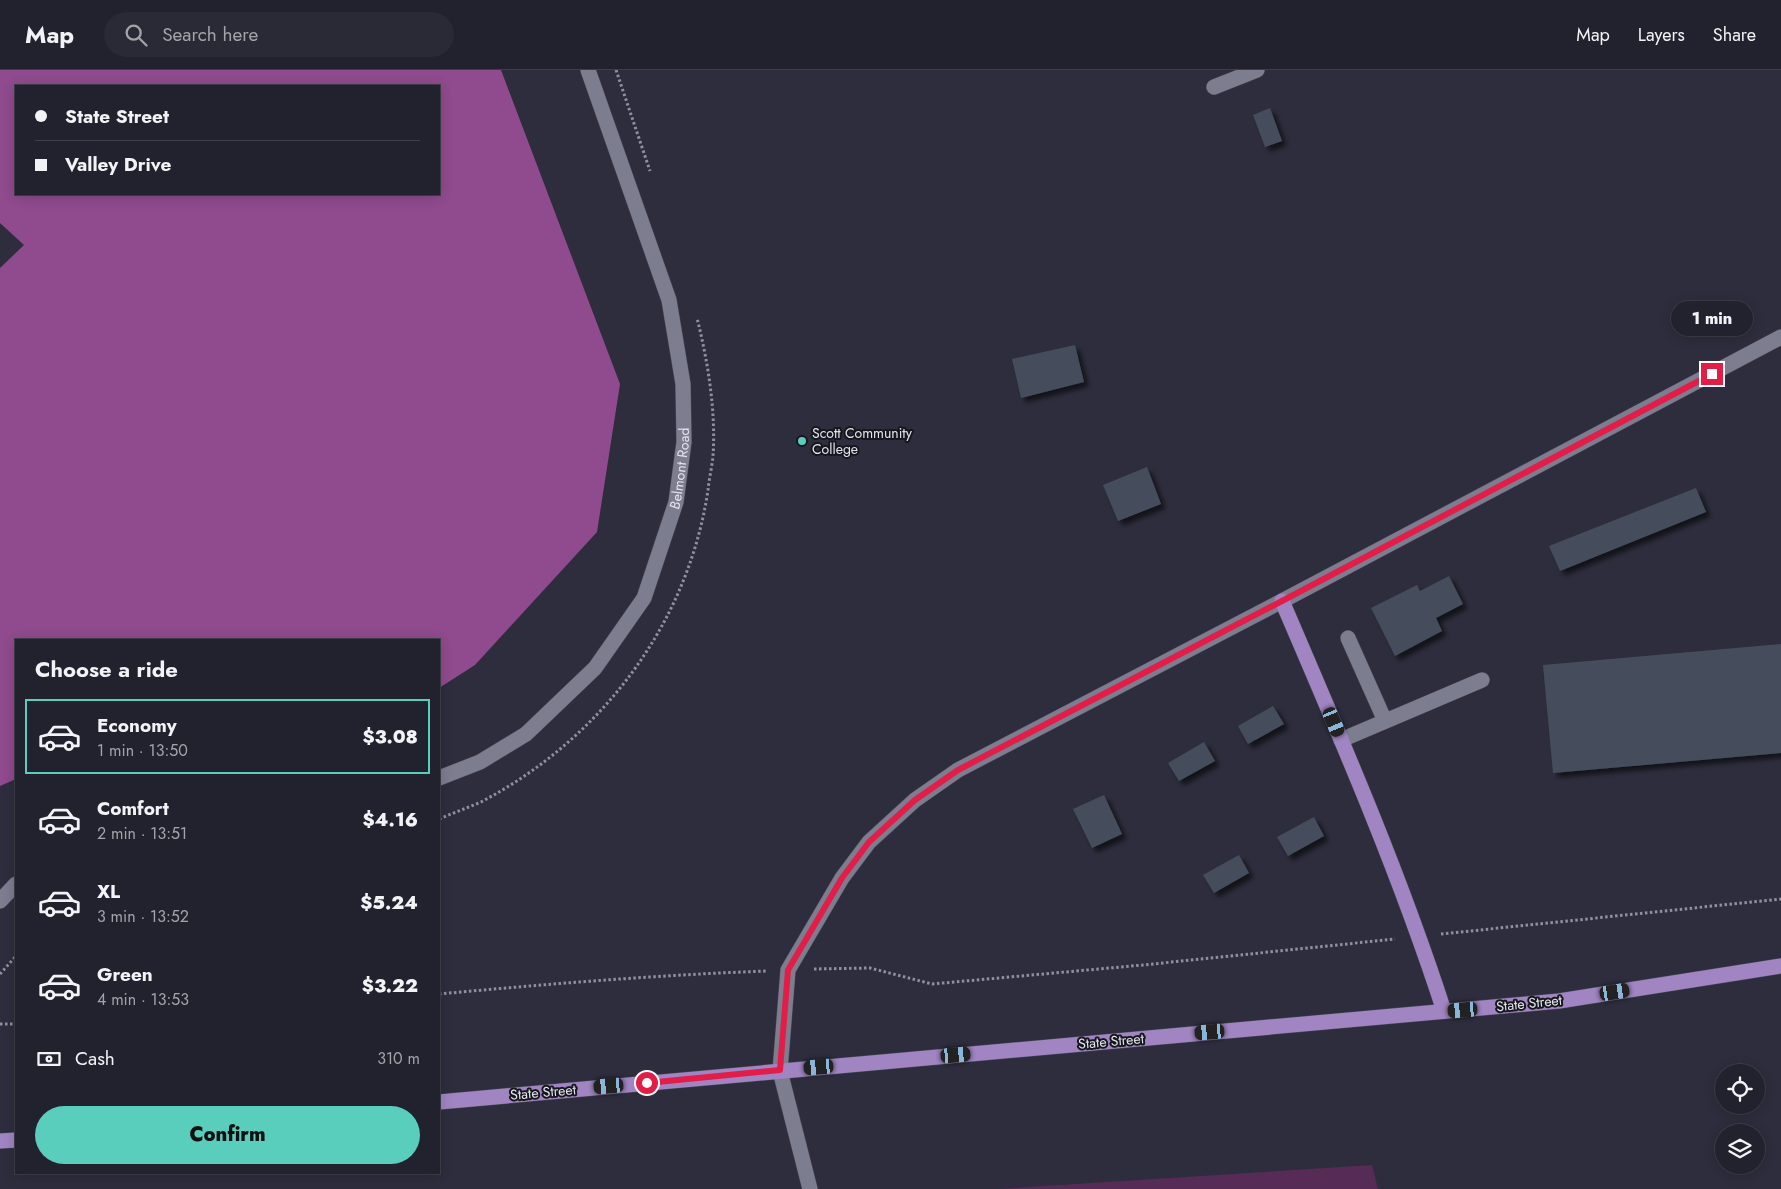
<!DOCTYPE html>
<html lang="en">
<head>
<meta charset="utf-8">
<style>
	:root { --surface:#22222e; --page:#2a2a36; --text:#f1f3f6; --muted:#a2a4aa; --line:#3f3f4a; --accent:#5acebd }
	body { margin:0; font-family:Jost,sans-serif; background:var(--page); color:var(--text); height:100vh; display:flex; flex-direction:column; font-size:19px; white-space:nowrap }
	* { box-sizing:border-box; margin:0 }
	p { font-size:16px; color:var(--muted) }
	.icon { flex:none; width:28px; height:28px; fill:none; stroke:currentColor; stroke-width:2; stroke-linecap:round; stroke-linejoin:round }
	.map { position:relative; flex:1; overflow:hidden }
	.details { position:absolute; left:15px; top:569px; width:425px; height:535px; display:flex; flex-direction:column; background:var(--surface); border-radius:0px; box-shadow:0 2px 12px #0003,0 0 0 1px var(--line) }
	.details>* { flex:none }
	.banner { position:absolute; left:15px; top:15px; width:425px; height:110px; border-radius:0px; box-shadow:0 2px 12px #0003,0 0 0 1px var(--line); display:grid; align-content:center; height:110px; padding:0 20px; background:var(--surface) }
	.buttons { position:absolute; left:1715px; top:994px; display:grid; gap:10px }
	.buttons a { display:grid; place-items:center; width:50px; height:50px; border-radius:50%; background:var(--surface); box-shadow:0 2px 12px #0003,0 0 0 1px var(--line); font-size:25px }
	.end { position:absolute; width:22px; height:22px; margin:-11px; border:6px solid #e11d48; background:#fff; box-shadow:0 0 0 2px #fff }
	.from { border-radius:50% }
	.bubble { position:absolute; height:35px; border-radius:18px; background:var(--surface); box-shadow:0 2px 12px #0003,0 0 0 1px var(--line); font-size:16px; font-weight:800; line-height:35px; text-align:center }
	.car { position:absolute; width:15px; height:30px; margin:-15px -8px; border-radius:6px; box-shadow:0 0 4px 1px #0007; background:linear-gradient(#222 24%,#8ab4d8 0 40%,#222 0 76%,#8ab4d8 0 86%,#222 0) }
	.banner b { display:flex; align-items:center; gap:18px; height:48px; font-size:19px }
	.banner b+b { border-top:1px solid var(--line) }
	.banner i { width:12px; height:12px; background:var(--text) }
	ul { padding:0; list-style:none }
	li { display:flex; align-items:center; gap:15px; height:75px; margin:0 10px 8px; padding:0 10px; border:2px solid transparent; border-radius:0px }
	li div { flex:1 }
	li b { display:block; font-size:19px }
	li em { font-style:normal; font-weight:800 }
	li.current { border-color:var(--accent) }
	li>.icon { width:45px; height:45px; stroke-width:1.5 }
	h2 { padding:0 20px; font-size:22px; line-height:60px }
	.pay { display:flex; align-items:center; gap:12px; height:55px; padding:0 20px; font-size:19px }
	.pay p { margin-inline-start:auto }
	.button { display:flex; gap:10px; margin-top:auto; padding:10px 20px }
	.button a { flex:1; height:58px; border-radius:30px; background:var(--accent); color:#111; font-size:20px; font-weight:800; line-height:58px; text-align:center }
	header { display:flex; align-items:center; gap:30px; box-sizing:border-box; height:70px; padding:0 25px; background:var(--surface); border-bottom:1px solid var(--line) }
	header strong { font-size:24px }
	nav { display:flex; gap:28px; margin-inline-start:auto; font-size:18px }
	.search { width:350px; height:45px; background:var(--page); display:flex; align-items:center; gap:12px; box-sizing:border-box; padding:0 18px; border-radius:28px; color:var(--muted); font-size:19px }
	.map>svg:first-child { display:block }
</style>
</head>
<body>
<header>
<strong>Map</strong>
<div class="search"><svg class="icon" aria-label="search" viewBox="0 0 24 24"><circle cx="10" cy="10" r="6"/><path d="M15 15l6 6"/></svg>Search here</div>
<nav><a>Map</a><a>Layers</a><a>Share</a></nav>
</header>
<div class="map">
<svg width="1781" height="1119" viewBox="0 0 1781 1119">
	<defs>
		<filter id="shadow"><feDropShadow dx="4.5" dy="4.5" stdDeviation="2.5" flood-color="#0009"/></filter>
	</defs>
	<rect width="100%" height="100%" fill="#2d2d3d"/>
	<path fill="#562b55" d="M 1372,1095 L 1378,1119 L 998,1119 Z"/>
	<path fill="#8f4b8d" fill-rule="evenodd" d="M 0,0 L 501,0 L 620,314 L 597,462 L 475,595 L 439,618 L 439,570 L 16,570 L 16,709 L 0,716 L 0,198 L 24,175 L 0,153 ZM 16,16 L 439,16 L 439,124 L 16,124 Z"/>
	<g fill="#454d5d" filter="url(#shadow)">
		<path d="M 1270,38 L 1282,71 L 1265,77 L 1253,45 Z"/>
		<path d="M 1075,275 L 1084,312 L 1021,328 L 1012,289 Z"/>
		<path d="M 1147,397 L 1161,434 L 1118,451 L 1103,415 Z"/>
		<path d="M 1696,418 L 1706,442 L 1560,501 L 1549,476 Z"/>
		<path d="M 1449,506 L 1463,534 L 1436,548 L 1442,561 L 1395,586 L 1371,538 L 1417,515 L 1420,521 Z"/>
		<path d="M 1781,574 L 1781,683 L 1553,703 L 1543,595 Z"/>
		<path d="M 1273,636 L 1284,654 L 1248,674 L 1238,656 Z"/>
		<path d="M 1204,672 L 1215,691 L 1179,711 L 1168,693 Z"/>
		<path d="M 1104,725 L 1122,764 L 1092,778 L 1073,739 Z"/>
		<path d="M 1314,747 L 1324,766 L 1288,786 L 1277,767 Z"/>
		<path d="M 1239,785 L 1249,803 L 1214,823 L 1203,805 Z"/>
	</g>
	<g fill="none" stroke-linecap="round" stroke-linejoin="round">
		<defs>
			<g id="minor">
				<path d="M 1214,17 L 1257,0"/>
				<path d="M 1348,568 L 1385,651"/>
				<path d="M 1341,670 L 1482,610"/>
				<path id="s1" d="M 439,708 L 480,692 L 526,664 L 595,598 L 644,528 L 676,432 L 684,372 L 683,314 L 669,230 L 588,0"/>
				<path d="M 0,831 L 16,814"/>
				<path d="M 810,1119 L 780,1001 L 788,900 L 842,808 L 869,772 L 915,730 L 958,700 L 1282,531 L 1781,267"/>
			</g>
			<g id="major">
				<path d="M 1282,531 C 1340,666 1399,802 1444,941"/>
				<path d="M 439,1032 L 1559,931 L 1781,896"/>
				<path d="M 0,1071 L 16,1070"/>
			</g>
		</defs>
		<use href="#minor" stroke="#4c4b59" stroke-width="16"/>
		<use href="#major" stroke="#4c4b59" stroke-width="16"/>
		<g stroke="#90909d" stroke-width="3" stroke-dasharray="2.5 2.5" stroke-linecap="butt">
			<path d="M 616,0 L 650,101"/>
			<path d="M 439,749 C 453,743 467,738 481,732 C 601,669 688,554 708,420 C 709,409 712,397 713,386 C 716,341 708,292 697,248"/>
			<path d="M 1441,864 L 1781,829"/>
			<path d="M 814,899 L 870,898 L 932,914 L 1143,895 L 1395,869"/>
			<path d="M 0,904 L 16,886"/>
			<path d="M 439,924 C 548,914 657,905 767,901"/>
			<path d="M 0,954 L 16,954"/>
		</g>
		<use href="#minor" stroke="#7d7d90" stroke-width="15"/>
		<use href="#major" stroke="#a085c2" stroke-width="15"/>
	</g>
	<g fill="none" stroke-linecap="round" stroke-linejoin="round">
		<path stroke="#e11d48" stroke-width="6" d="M 647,1013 L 780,1000 L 788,900 L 842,808 L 869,772 L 915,730 L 958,700 L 1282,531 L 1712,304"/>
	</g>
	<circle fill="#5acebd" stroke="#16161d" stroke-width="2" cx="802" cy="371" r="5"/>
	<g text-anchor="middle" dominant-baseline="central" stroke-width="4" stroke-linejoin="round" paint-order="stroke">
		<g font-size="14" fill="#e5e5f0" stroke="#16161d" text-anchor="start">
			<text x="812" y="363">Scott Community<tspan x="812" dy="16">College</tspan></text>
		</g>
		<g font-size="14" fill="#e5e5f0" stroke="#16161d">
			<text stroke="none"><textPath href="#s1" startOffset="414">Belmont Road</textPath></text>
			<text transform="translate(1529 933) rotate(-6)">State Street</text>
			<text transform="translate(1111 971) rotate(-5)">State Street</text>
			<text transform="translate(543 1022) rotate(-5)">State Street</text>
		</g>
	</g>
</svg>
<div class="buttons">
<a><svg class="icon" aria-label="locate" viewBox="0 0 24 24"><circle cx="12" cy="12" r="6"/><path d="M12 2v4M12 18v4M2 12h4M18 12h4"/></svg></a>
<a><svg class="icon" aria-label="layers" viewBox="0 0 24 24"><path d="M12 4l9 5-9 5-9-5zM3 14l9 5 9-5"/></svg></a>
</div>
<i class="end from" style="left:647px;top:1013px"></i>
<i class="end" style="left:1712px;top:304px"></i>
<div class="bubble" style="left:1671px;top:231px;width:82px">1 min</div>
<i class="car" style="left:1334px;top:652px;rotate:157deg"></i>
<i class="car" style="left:1615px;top:922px;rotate:81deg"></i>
<i class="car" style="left:1463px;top:940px;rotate:265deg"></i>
<i class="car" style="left:1210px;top:962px;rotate:265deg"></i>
<i class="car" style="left:956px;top:985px;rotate:85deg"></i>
<i class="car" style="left:819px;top:997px;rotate:265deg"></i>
<i class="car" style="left:609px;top:1016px;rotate:265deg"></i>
<div class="banner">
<b><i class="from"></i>State Street</b>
<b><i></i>Valley Drive</b>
</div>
<section class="details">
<h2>Choose a ride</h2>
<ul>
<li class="current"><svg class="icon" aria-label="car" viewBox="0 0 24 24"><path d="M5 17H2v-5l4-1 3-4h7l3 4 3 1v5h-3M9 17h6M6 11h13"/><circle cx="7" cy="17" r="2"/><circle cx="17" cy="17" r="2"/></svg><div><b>Economy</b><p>1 min · 13:50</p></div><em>$3.08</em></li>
<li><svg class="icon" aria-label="car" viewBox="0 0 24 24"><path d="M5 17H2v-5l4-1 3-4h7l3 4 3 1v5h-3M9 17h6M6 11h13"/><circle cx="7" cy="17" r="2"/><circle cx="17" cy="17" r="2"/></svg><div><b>Comfort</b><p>2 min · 13:51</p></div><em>$4.16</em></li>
<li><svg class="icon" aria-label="car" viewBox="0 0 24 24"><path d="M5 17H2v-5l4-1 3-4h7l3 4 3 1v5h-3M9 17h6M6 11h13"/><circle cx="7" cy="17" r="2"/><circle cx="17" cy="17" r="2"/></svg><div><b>XL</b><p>3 min · 13:52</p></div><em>$5.24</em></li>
<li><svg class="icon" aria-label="car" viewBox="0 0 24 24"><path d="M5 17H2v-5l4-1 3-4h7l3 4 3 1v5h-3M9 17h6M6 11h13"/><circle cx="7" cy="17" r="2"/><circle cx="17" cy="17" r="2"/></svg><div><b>Green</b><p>4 min · 13:53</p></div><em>$3.22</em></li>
</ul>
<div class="pay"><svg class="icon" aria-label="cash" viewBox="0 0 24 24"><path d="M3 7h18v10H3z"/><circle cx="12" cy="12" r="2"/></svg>Cash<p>310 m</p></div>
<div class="button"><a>Confirm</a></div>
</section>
</div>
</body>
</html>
